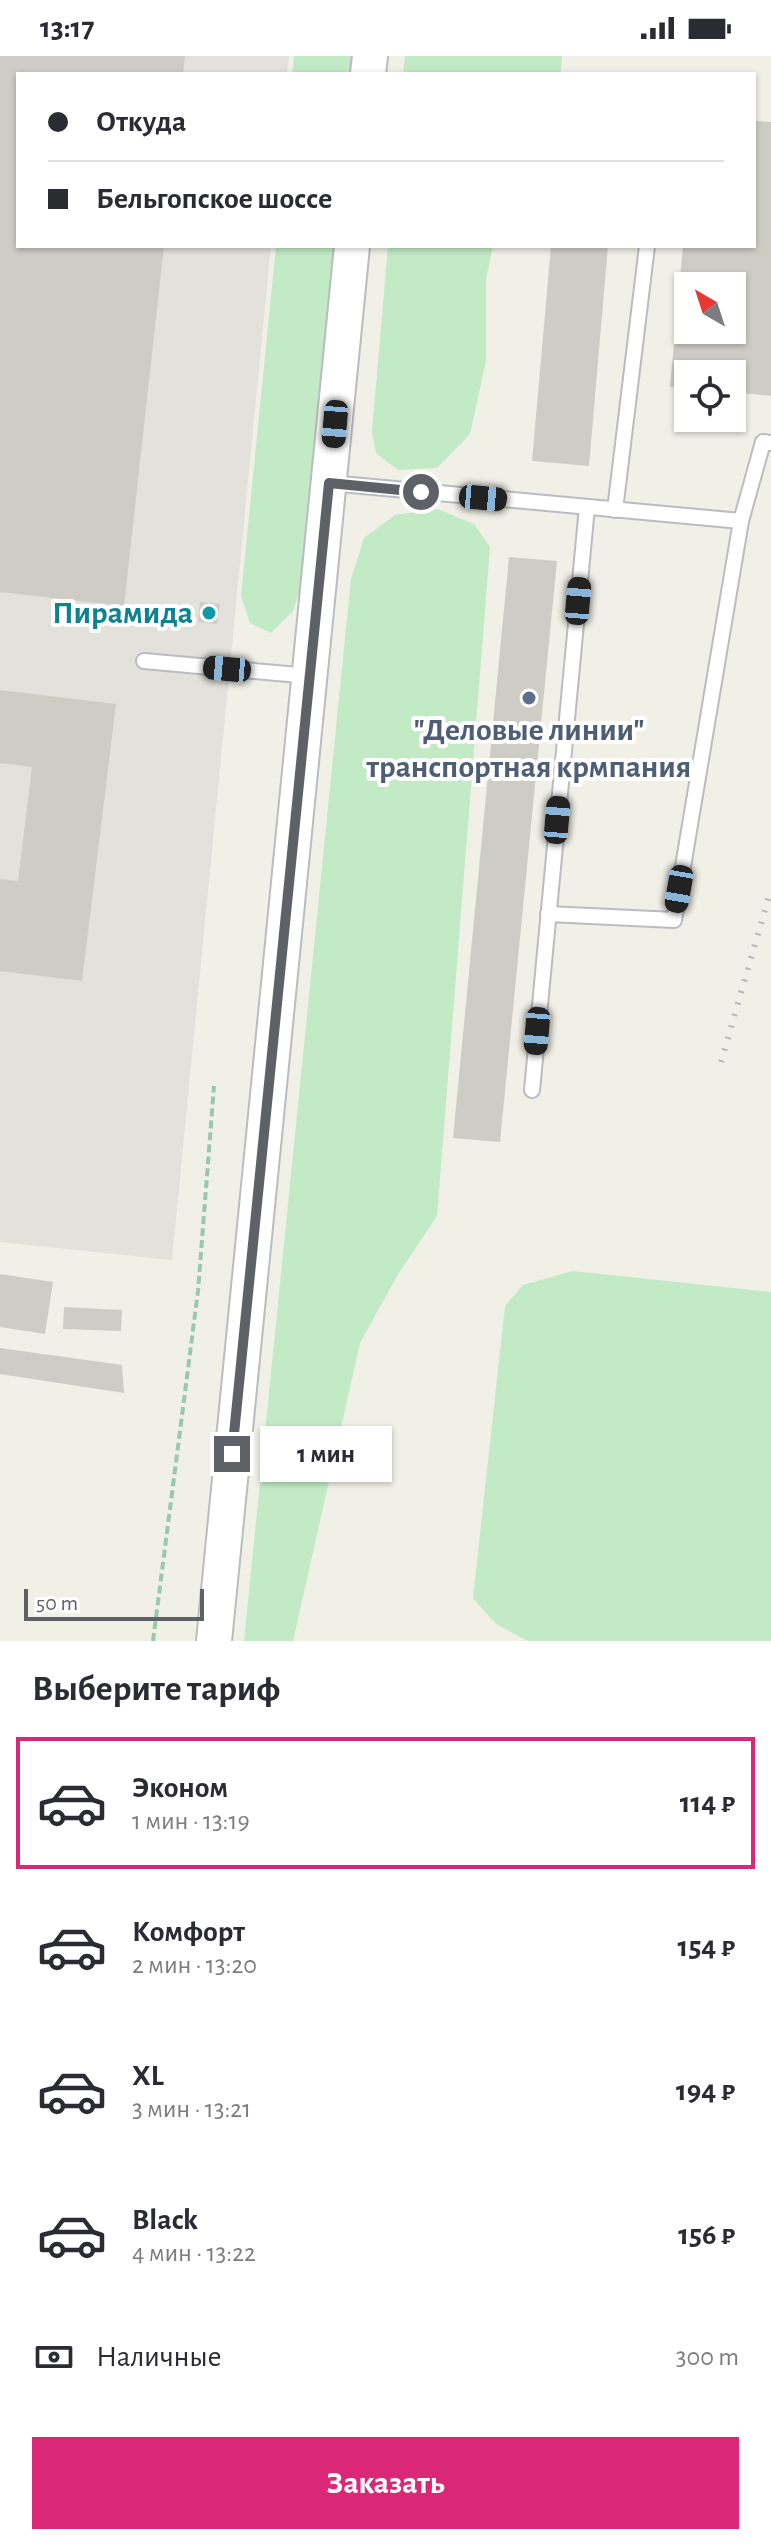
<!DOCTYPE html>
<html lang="ru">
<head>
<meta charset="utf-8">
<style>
	:root { --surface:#fff; --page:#f7f7f7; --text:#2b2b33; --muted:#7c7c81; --line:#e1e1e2; --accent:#db2777 }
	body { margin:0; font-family:"Alegreya Sans",sans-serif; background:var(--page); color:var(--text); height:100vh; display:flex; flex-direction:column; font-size:30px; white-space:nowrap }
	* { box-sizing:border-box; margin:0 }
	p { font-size:26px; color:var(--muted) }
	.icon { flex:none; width:44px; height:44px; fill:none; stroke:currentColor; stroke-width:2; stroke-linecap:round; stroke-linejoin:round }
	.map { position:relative; height:1585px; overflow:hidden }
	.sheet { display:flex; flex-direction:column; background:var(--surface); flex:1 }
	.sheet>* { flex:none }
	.top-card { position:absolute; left:16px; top:16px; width:740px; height:176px; border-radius:0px; box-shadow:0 2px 6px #0004; display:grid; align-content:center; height:176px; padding:0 32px; background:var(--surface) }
	.needle { width:52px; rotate:321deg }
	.buttons { position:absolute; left:674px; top:216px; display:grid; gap:16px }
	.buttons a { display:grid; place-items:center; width:72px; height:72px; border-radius:0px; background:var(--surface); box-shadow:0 2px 6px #0004; font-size:40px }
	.scale { position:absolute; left:24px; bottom:20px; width:180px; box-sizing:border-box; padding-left:8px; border:4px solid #5e6268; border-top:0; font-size:22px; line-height:28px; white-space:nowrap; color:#5e6268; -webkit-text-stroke:6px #fff; paint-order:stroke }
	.end { position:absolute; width:36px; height:36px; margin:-18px; border:10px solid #5e6268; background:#fff; box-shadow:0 0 0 4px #fff }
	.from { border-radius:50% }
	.bubble { position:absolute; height:56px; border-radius:0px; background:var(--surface); box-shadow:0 2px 6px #0004; font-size:26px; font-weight:600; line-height:56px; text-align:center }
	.car { position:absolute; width:24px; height:48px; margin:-24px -12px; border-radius:10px; box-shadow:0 0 6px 2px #0007; background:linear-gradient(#222 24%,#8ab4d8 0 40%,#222 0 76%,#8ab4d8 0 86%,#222 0) }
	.top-card b { display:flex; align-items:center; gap:28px; height:76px; font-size:30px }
	.top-card b+b { border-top:2px solid var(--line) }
	.top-card i { width:20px; height:20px; background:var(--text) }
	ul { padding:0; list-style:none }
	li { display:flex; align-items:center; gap:24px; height:132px; margin:0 16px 12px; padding:0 16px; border:4px solid transparent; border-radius:0px }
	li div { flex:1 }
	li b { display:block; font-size:30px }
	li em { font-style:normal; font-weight:600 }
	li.on { border-color:var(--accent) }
	li>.icon { width:72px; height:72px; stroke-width:1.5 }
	h2 { padding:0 32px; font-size:36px; line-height:96px }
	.pay { display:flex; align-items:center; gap:20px; height:88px; padding:0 32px; font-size:30px }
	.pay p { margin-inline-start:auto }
	.button { display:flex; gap:16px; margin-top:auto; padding:16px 32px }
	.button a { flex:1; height:92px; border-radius:0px; background:var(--accent); color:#fff; font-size:32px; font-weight:600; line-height:92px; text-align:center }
	.status { display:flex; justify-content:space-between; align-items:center; height:56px; padding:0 40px; background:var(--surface); direction:ltr }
	.status svg { height:22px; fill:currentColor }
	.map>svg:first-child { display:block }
</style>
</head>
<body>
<div class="status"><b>13:17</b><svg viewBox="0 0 49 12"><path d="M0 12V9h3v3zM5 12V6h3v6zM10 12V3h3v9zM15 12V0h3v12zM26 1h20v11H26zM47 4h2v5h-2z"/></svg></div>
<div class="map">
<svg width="771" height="1585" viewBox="0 0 771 1585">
	<rect width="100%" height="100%" fill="#f1f0e7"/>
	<path fill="#e2e1db" d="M 0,0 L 289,0 L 287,18 L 18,18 L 18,190 L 271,190 L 172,1204 L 0,1186 Z"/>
	<g fill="#c2eac5">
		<path d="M 294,0 L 357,0 L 355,18 L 292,18 Z"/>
		<path d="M 405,0 L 562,0 L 561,18 L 403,18 Z"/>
		<path d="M 276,190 L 338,190 L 304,523 L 293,555 L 271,577 L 250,567 L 241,540 Z"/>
		<path d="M 388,190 L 493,190 L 486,223 L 486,305 L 470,378 L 437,412 L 398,414 L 376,397 L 372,376 Z"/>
		<path d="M 437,453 L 474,468 L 490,491 L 437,1160 L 397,1220 L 360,1287 L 293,1585 L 244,1585 L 351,523 L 364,482 L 395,459 Z"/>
		<path d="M 573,1215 L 771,1236 L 771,1585 L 528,1585 L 496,1568 L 473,1542 L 505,1250 L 523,1229 Z"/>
	</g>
	<g fill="#cecdc5" fill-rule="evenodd">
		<path d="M 0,0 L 185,0 L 183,18 L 18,18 L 18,190 L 164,190 L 124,550 L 0,536 Z"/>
		<path d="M 754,65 L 771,66 L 771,340 L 732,336 L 732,318 L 688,318 L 688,332 L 670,331 L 683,190 L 754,190 ZM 688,230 L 732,230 L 732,274 L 688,274 Z"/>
		<path d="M 551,190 L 608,190 L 589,410 L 532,405 Z"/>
		<path d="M 509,501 L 557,505 L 500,1086 L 453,1082 Z"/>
		<path d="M 200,546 L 220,548 L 217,568 L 198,566 Z"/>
		<path d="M 0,634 L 116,648 L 82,925 L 0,915 L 0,823 L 18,825 L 32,711 L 0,707 Z"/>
		<path d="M 0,1218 L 53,1226 L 45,1278 L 0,1271 Z"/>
		<path d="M 64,1251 L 122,1254 L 121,1275 L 63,1273 Z"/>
		<path d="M 0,1292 L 122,1309 L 124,1337 L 0,1318 Z"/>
	</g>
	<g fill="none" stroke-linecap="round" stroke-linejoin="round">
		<defs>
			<g id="service">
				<path d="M 330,427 L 741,465"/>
				<path d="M 615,454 L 647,190"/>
				<path d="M 144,605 L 310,620"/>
				<path d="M 548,858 L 674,864 L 741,465 L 763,386 L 771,387"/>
				<path d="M 532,1034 L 587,451"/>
			</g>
			<g id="tertiary">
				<path d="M 368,18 L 370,0"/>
				<path d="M 214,1585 L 352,190"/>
			</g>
		</defs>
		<use href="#service" stroke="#b9bcc1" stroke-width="18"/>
		<use href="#tertiary" stroke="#b9bcc1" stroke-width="38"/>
		<path stroke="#99c9aa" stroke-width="4" stroke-dasharray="8 4" stroke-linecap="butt" d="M 153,1585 L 198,1235 L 214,1030"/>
		<use href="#service" stroke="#fff" stroke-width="14"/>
		<use href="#tertiary" stroke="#fff" stroke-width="34"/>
		<path stroke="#b7b8b9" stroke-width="6" stroke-dasharray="2 10" stroke-linecap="butt" d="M 721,1006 L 771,833"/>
	</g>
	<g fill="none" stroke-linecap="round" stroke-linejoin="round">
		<path stroke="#5e6268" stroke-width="10" d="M 232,1398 L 329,427 L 421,436"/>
	</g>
	<circle fill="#0f9aa8" stroke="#fff" stroke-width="3" cx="209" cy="557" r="8"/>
	<circle fill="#5c6f8a" stroke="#fff" stroke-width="3" cx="529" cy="642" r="8"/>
	<g text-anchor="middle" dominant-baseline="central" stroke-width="8" stroke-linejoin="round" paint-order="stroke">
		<g font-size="32" font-weight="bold" fill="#0d838f" stroke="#fff" text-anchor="end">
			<text x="193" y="557">Пирамида</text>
		</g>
		<g font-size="32" font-weight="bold" fill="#4e5e75" stroke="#fff">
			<text x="529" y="674">"Деловые линии"<tspan x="529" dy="37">транспортная крмпания</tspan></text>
		</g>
	</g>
</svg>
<div class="buttons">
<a><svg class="needle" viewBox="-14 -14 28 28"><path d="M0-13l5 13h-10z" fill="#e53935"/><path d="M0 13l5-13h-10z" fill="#7c7c81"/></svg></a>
<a><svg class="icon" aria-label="locate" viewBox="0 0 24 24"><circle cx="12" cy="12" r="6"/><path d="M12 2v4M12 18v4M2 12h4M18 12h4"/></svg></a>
</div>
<div class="scale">50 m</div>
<i class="end from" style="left:421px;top:436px"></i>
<i class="end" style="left:232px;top:1398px"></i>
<div class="bubble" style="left:260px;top:1370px;width:132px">1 мин</div>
<i class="car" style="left:335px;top:368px;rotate:185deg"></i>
<i class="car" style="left:483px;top:442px;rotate:95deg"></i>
<i class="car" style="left:578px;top:545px;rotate:5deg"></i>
<i class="car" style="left:227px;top:613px;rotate:275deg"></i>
<i class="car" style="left:557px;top:764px;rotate:5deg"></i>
<i class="car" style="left:679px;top:833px;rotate:190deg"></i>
<i class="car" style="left:537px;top:975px;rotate:185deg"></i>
<div class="top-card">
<b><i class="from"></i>Откуда</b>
<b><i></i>Бельгопское шоссе</b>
</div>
</div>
<section class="sheet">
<h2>Выберите тариф</h2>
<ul>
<li class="on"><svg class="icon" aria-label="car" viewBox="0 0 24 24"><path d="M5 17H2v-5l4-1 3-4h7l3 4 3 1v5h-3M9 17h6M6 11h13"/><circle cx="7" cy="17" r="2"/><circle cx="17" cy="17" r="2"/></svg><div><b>Эконом</b><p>1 мин · 13:19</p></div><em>114 ₽</em></li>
<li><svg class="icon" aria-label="car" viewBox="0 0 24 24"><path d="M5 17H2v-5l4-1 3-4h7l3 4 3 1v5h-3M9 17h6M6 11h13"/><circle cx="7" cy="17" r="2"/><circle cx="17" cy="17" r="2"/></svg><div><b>Комфорт</b><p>2 мин · 13:20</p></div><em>154 ₽</em></li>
<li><svg class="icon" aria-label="car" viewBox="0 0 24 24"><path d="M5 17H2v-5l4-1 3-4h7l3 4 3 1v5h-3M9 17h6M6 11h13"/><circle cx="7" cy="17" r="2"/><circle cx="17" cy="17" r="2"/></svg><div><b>XL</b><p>3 мин · 13:21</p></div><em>194 ₽</em></li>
<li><svg class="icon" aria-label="car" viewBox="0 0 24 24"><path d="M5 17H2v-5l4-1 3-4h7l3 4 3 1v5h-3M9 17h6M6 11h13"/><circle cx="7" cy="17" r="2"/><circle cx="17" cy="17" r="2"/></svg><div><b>Black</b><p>4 мин · 13:22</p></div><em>156 ₽</em></li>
</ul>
<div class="pay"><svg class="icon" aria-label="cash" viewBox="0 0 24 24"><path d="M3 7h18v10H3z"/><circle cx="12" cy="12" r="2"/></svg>Наличные<p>300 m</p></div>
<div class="button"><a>Заказать</a></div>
</section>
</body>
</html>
